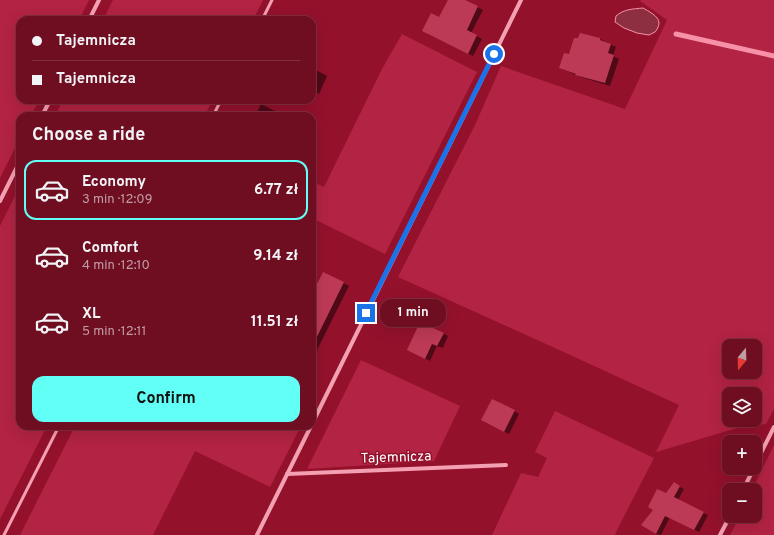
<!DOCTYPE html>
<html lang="en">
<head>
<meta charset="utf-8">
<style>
	:root { --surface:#6f0d21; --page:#74162a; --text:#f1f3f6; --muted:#c09ca5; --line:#812d3f; --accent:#62fff6 }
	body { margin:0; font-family:Overpass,sans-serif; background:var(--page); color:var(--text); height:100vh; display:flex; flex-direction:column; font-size:15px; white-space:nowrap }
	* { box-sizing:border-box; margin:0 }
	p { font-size:13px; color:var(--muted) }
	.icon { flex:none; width:22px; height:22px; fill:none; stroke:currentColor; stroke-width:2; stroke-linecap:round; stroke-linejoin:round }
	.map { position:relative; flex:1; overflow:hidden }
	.side { position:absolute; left:16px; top:112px; width:300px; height:318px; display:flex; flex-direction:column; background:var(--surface); border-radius:12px; box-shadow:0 4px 16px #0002,0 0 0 1px var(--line) }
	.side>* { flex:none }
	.guide { position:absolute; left:16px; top:16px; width:300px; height:88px; border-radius:12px; box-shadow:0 4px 16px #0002,0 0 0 1px var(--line); display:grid; align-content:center; height:88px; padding:0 16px; background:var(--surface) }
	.needle { width:26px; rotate:199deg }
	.fabs { position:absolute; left:722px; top:339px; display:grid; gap:8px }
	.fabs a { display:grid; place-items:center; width:40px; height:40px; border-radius:8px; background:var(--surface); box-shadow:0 4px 16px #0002,0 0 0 1px var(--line); font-size:20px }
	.end { position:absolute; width:18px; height:18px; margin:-9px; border:5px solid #1a73e8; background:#fff; box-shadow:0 0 0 2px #fff }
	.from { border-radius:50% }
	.bubble { position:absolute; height:28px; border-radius:12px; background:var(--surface); box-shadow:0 4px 16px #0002,0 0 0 1px var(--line); font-size:13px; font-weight:700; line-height:28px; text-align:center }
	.guide b { display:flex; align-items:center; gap:14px; height:38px; font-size:15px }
	.guide b+b { border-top:1px solid var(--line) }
	.guide i { width:10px; height:10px; background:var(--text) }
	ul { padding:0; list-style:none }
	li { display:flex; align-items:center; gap:12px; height:60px; margin:0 8px 6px; padding:0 8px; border:2px solid transparent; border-radius:12px }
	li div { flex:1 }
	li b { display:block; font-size:15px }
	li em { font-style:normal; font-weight:700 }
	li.active { border-color:var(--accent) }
	li>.icon { width:36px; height:36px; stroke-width:1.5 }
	h2 { padding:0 16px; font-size:18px; line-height:48px }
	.primary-button { display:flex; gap:8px; margin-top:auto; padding:8px 16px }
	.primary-button a { flex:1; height:46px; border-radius:12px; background:var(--accent); color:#111; font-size:16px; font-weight:700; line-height:46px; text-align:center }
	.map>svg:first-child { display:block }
</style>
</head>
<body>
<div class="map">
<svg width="774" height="535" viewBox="0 0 774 535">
	<rect width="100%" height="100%" fill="#94112c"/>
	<g fill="#b32343" fill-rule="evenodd">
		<path d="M 0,0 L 89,0 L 79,20 L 20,20 L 20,100 L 39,100 L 31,116 L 20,116 L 20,138 L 0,178 Z"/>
		<path d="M 113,0 L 263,0 L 253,20 L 103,20 Z"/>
		<path d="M 641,0 L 774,0 L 774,409 L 766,424 L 744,426 L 656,452 L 679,405 L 568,354 L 398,277 L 475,125 L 501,66 L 625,109 L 667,20 L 640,1 ZM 729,346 L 755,346 L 755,372 L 729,372 ZM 729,394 L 755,394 L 755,420 L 729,420 Z"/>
		<path d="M 402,34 L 477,72 L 385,254 L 312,218 L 312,181 L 324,187 L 382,69 Z"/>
		<path d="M 63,100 L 213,100 L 204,116 L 55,116 Z"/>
		<path d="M 20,186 L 20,426 L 47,426 L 0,519 L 0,226 Z"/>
		<path d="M 361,360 L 460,406 L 434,461 L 307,469 Z"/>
		<path d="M 555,411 L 654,458 L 620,524 L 615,535 L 492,535 L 521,473 L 538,477 L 547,458 L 535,452 Z"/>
		<path d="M 75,426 L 301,426 L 270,487 L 195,451 L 153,535 L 20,535 Z"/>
		<path d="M 774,445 L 774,535 L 730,535 L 740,516 L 755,516 L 755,490 L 752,490 Z"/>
	</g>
	<path fill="#8e2e41" stroke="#f691a9" d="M 643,8 C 648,11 659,16 659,23 C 659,26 657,30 655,32 L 649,35 L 637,33 L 624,28 L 615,22 L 616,16 C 624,9 633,9 643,8 Z"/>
	<g fill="#0007">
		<path d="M 449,0 L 463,0 L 483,10 L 471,33 L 482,39 L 473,56 L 428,34 L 440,18 Z"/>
		<path d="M 580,34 L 600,39 L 616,47 L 613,56 L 619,59 L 610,86 L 581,77 L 560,68 L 569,56 L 579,39 Z"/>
		<path d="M 312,48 L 316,51 L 313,56 L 315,58 L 312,64 Z"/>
		<path d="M 312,68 L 327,76 L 319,94 L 312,90 Z"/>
		<path d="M 261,104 L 281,114 L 284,116 L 255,116 Z"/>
		<path d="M 324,273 L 349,286 L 317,350 L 318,350 L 312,364 L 312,285 L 317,287 Z"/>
		<path d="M 443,333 L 448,336 L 443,348 L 437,346 L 430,361 L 414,353 Z"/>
		<path d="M 514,411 L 519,414 L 509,434 L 487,423 Z"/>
		<path d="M 674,484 L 684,489 L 678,500 L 708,515 L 699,532 L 670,517 L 661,535 L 656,534 L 666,494 Z"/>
	</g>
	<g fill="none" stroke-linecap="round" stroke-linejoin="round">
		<path stroke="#f691a9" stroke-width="5" d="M 676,34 L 774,56"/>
	</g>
	<g fill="#bd3a56">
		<path d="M 448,0 L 465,0 L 478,6 L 467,30 L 477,35 L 468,54 L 422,31 L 431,13 L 439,17 Z"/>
		<path d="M 580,33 L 600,38 L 600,40 L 611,44 L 608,53 L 614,55 L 605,83 L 575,75 L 576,74 L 559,68 L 564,53 L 569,54 L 574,38 L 578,38 Z"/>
		<path d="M 323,272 L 344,282 L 312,347 L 312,284 L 316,286 Z"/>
		<path d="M 420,322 L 444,333 L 437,346 L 432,344 L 425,359 L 407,350 Z"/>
		<path d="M 492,399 L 515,410 L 504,432 L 481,420 Z"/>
		<path d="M 674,482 L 680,486 L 674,497 L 704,512 L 694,530 L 665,516 L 656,534 L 641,525 L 653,510 L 648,507 L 657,489 L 666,493 Z"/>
	</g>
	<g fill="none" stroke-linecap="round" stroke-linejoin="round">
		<g stroke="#f3a0b2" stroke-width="3">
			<path d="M 262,20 L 272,0"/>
			<path d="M 213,116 L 221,100"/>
			<path d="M 4,535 L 59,426"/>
		</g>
		<g stroke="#f3a0b2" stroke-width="4">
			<path d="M 89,20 L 99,0"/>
			<path d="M 42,116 L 50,100"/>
			<path d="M 0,201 L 20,161"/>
			<path d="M 312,424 L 521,0"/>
			<path d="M 755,465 L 774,427"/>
			<path d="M 287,474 L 506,465"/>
			<path d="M 743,490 L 754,468"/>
			<path d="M 257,535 L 311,426"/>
			<path d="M 720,535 L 730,516"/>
		</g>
	</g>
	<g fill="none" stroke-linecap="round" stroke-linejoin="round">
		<path stroke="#1a73e8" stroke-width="5" d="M 366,313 L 494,54"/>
	</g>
	<g text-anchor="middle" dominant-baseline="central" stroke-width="3" stroke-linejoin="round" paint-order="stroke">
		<g font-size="14" fill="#fff" stroke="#94112c">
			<text transform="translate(396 458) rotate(-2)">Tajemnicza</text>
		</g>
	</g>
</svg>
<div class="fabs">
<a><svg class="needle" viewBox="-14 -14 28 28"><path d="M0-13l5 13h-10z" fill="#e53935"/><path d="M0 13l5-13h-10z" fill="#c09ca5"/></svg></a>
<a><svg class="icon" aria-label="layers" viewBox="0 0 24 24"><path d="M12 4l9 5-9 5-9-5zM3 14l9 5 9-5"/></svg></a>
<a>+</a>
<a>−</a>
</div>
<i class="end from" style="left:494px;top:54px"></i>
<i class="end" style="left:366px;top:313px"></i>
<div class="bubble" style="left:380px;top:299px;width:66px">1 min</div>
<div class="guide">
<b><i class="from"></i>Tajemnicza</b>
<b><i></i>Tajemnicza</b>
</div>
<section class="side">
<h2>Choose a ride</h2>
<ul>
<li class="active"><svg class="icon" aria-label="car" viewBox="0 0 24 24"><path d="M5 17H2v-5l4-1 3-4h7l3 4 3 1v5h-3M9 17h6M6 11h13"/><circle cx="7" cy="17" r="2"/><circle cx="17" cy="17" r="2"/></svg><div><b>Economy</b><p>3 min · 12:09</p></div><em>6.77 zł</em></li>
<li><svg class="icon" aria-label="car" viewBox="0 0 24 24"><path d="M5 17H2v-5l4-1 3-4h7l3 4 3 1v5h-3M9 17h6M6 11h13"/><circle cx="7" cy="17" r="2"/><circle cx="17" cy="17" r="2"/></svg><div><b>Comfort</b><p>4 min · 12:10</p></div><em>9.14 zł</em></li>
<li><svg class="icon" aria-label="car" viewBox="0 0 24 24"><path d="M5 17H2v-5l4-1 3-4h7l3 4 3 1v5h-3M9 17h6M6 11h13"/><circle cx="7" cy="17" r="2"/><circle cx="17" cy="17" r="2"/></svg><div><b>XL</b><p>5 min · 12:11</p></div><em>11.51 zł</em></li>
</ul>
<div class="primary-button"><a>Confirm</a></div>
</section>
</div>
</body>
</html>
